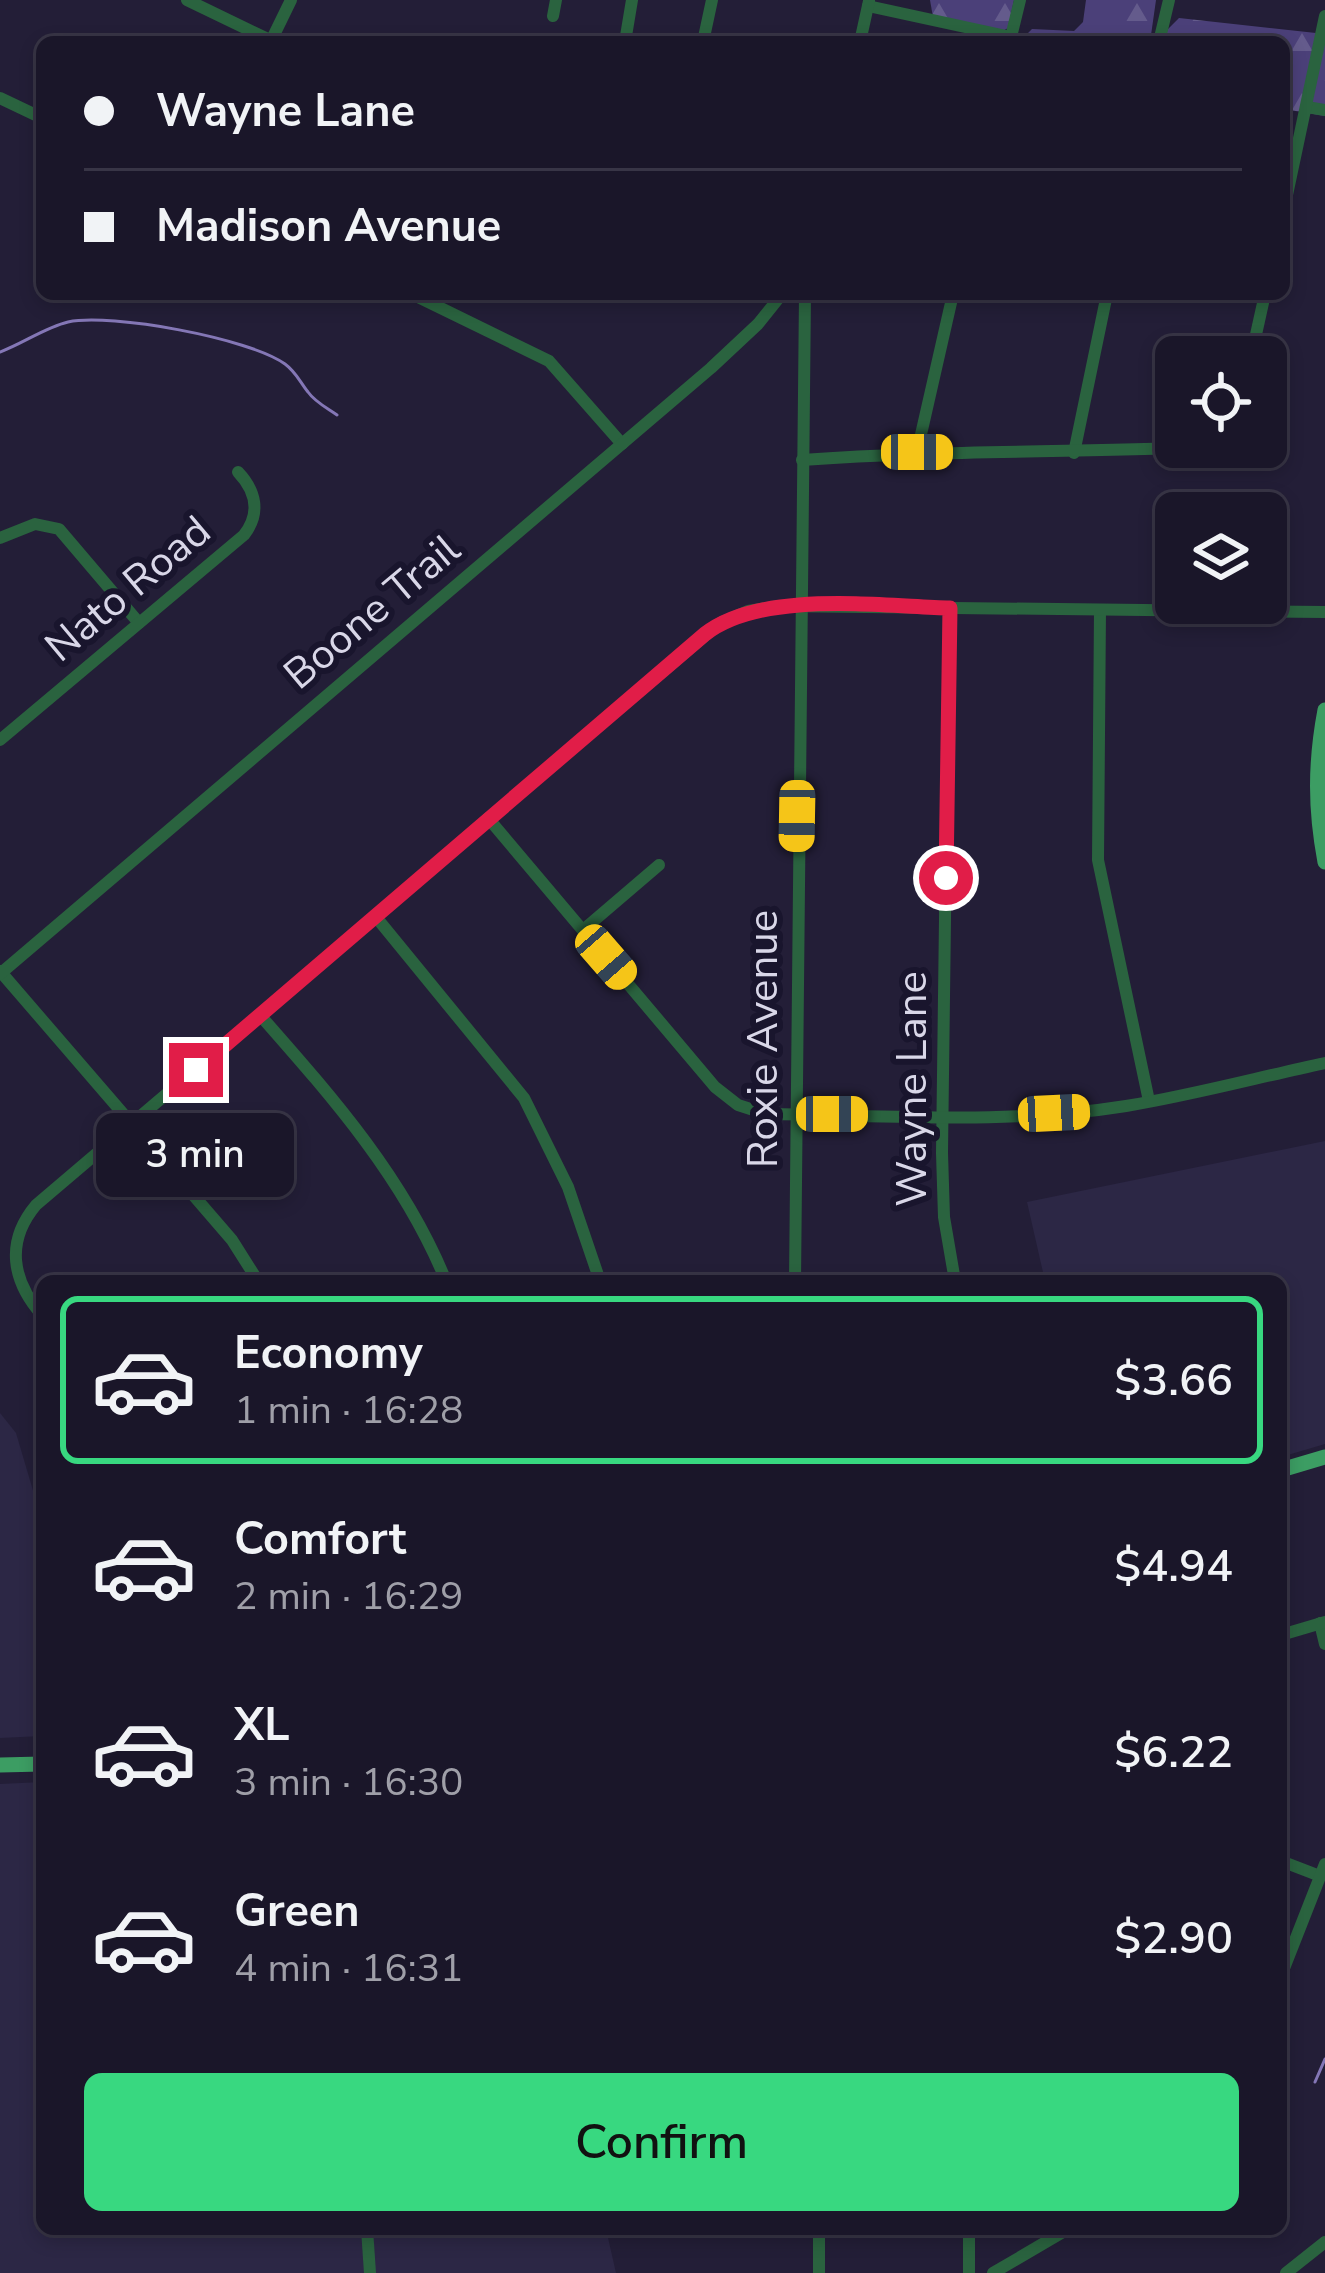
<!DOCTYPE html>
<html lang="en">
<head>
<meta charset="utf-8">
<style>
	:root { --surface:#1a1629; --page:#231f31; --text:#f1f3f6; --muted:#9f9fa8; --line:#383546; --accent:#38d880 }
	body { margin:0; font-family:"Nunito Sans",sans-serif; background:var(--page); color:var(--text); height:100vh; display:flex; flex-direction:column; font-size:45px; white-space:nowrap }
	* { box-sizing:border-box; margin:0 }
	p { font-size:39px; color:var(--muted) }
	.icon { flex:none; width:66px; height:66px; fill:none; stroke:currentColor; stroke-width:2; stroke-linecap:round; stroke-linejoin:round }
	.map { position:relative; flex:1; overflow:hidden }
	.sheet { position:absolute; left:36px; top:1275px; width:1251px; height:960px; display:flex; flex-direction:column; background:var(--surface); border-radius:18px; box-shadow:0 6px 18px #0003,0 0 0 3px var(--line) }
	.sheet>* { flex:none }
	.top-card { position:absolute; left:36px; top:36px; width:1254px; height:264px; border-radius:18px; box-shadow:0 6px 18px #0003,0 0 0 3px var(--line); display:grid; align-content:center; height:264px; padding:0 48px; background:var(--surface) }
	.controls { position:absolute; left:1155px; top:336px; display:grid; gap:24px }
	.controls a { display:grid; place-items:center; width:132px; height:132px; border-radius:18px; background:var(--surface); box-shadow:0 6px 18px #0003,0 0 0 3px var(--line); font-size:60px }
	.end { position:absolute; width:54px; height:54px; margin:-27px; border:15px solid #e11d48; background:#fff; box-shadow:0 0 0 6px #fff }
	.from { border-radius:50% }
	.bubble { position:absolute; height:84px; border-radius:18px; background:var(--surface); box-shadow:0 6px 18px #0003,0 0 0 3px var(--line); font-size:39px; font-weight:600; line-height:84px; text-align:center }
	.car { position:absolute; width:36px; height:72px; margin:-36px -18px; border-radius:15px; box-shadow:0 0 9px 3px #0007; background:linear-gradient(#f5c518 24%,#345 0 40%,#f5c518 0 76%,#345 0 86%,#f5c518 0) }
	.top-card b { display:flex; align-items:center; gap:42px; height:114px; font-size:45px }
	.top-card b+b { border-top:3px solid var(--line) }
	.top-card i { width:30px; height:30px; background:var(--text) }
	ul { padding:21px 0 0; list-style:none }
	li { display:flex; align-items:center; gap:36px; height:168px; margin:0 24px 18px; padding:0 24px; border:6px solid transparent; border-radius:18px }
	li div { flex:1 }
	li b { display:block; font-size:45px }
	li em { font-style:normal; font-weight:600 }
	li.selected { border-color:var(--accent) }
	li>.icon { width:108px; height:108px; stroke-width:1.5 }
	.button { display:flex; gap:24px; margin-top:auto; padding:24px 48px }
	.button a { flex:1; height:138px; border-radius:18px; background:var(--accent); color:#111; font-size:48px; font-weight:600; line-height:138px; text-align:center }
	.map>svg:first-child { display:block }
</style>
</head>
<body>
<div class="map">
<svg width="1325" height="2273" viewBox="0 0 1325 2273">
	<defs>
		<pattern id="forest-firs" width="22" height="20" patternUnits="userSpaceOnUse" patternTransform="scale(3)"><rect width="22" height="20" fill="#4b4079"/><path d="M5 1l3.5 6h-7zM16 11l3.5 6h-7z" fill="#645b8c"/></pattern>
	</defs>
	<rect width="100%" height="100%" fill="#231e37"/>
	<g fill="#2c2745">
		<path d="M 1325,1141 L 1325,1444 L 1281,1457 L 1281,1281 L 1045,1281 L 1027,1202 Z"/>
		<path d="M 0,1413 L 16,1433 L 42,1521 L 42,1736 L 0,1738 Z"/>
		<path d="M 42,1782 L 42,2229 L 606,2229 L 616,2273 L 0,2273 L 0,1784 Z"/>
	</g>
	<g fill="url(#forest-firs)">
		<path d="M 930,0 L 1014,0 L 1008,28 L 1001,32 L 933,17 Z"/>
		<path d="M 1086,0 L 1156,0 L 1150,42 L 1019,42 L 1032,29 L 1074,31 L 1083,22 Z"/>
		<path d="M 1179,18 L 1325,34 L 1325,116 L 1284,109 L 1284,42 L 1167,42 L 1167,30 Z"/>
	</g>
	<g fill="none" stroke-linecap="round" stroke-linejoin="round">
		<g stroke="#8477b6" stroke-width="3">
			<path d="M 0,352 C 22,344 46,327 68,322 C 111,313 249,338 285,364 C 296,372 300,382 308,392 C 315,402 327,408 337,415"/>
			<path d="M 1315,2082 L 1325,2059"/>
		</g>
		<g stroke="#2a633f" stroke-width="12">
			<path d="M 187,0 L 274,42"/>
			<path d="M 868,6 L 1011,37"/>
			<path d="M 553,16 L 556,0"/>
			<path d="M 271,41 L 291,0"/>
			<path d="M 1010,41 L 1020,0"/>
			<path d="M 625,42 L 632,0"/>
			<path d="M 703,42 L 712,0"/>
			<path d="M 860,42 L 869,1"/>
			<path d="M 1159,42 L 1169,0"/>
			<path d="M 0,98 L 42,118"/>
			<path d="M 1307,107 L 1325,110"/>
			<path d="M 1284,209 L 1325,16"/>
			<path d="M 412,294 L 549,361 L 622,444"/>
			<path d="M 1251,357 L 1265,294"/>
			<path d="M 917,452 L 953,294"/>
			<path d="M 1074,453 L 1107,294"/>
			<path d="M 802,460 C 936,450 1069,453 1203,447"/>
			<path d="M 0,538 L 35,524 L 59,529 L 139,623"/>
			<path d="M 949,607 L 942,1153 L 944,1217 L 955,1281"/>
			<path d="M 1100,610 L 1098,860 L 1149,1101"/>
			<path d="M 0,740 L 244,535 C 261,513 256,491 238,472"/>
			<path d="M 488,818 L 715,1087 L 738,1105 L 766,1114 C 885,1115 1008,1125 1126,1106 C 1193,1095 1259,1077 1325,1063"/>
			<path d="M 376,917 L 524,1098 L 568,1187 L 600,1281"/>
			<path d="M 583,930 L 659,865"/>
			<path d="M 0,971 L 232,1240 L 258,1281"/>
			<path d="M 0,974 L 711,368 L 758,324 L 782,294"/>
			<path d="M 260,1015 C 333,1098 404,1178 446,1281"/>
			<path d="M 795,1281 L 805,294"/>
			<path d="M 42,1315 C 12,1281 5,1242 36,1205 L 720,623 L 748,611 L 779,606 L 1325,612"/>
			<path d="M 1320,1623 L 1325,1644"/>
			<path d="M 1281,1635 L 1325,1622"/>
			<path d="M 1281,1861 L 1320,1876"/>
			<path d="M 1281,1976 L 1325,1864"/>
			<path d="M 367,2229 L 370,2273"/>
			<path d="M 819,2229 L 819,2273"/>
			<path d="M 969,2273 L 969,2229"/>
			<path d="M 993,2273 L 1068,2229"/>
			<path d="M 1286,2273 L 1325,2242"/>
		</g>
		<g stroke="#3c9d63" stroke-width="15">
			<path d="M 1325,710 C 1315,763 1315,809 1325,862"/>
			<path d="M 1281,1470 L 1325,1457"/>
			<path d="M 0,1765 L 42,1764"/>
		</g>
	</g>
	<g fill="none" stroke-linecap="round" stroke-linejoin="round">
		<path stroke="#e11d48" stroke-width="15" d="M 196,1070 L 705,634 C 761,590 879,606 950,608 L 946,878"/>
	</g>
	<g text-anchor="middle" dominant-baseline="central" stroke-width="12" stroke-linejoin="round" paint-order="stroke">
		<g font-size="42" fill="#d9d7e8" stroke="#19152d">
			<text transform="translate(128 589) rotate(-40)">Nato Road</text>
			<text transform="translate(372 612) rotate(-40)">Boone Trail</text>
			<text transform="translate(763 1039) rotate(-90)">Roxie Avenue</text>
			<text transform="translate(912 1089) rotate(-90)">Wayne Lane</text>
		</g>
	</g>
</svg>
<div class="controls">
<a><svg class="icon" aria-label="locate" viewBox="0 0 24 24"><circle cx="12" cy="12" r="6"/><path d="M12 2v4M12 18v4M2 12h4M18 12h4"/></svg></a>
<a><svg class="icon" aria-label="layers" viewBox="0 0 24 24"><path d="M12 4l9 5-9 5-9-5zM3 14l9 5 9-5"/></svg></a>
</div>
<i class="end from" style="left:946px;top:878px"></i>
<i class="end" style="left:196px;top:1070px"></i>
<div class="bubble" style="left:96px;top:1113px;width:198px">3 min</div>
<i class="car" style="left:917px;top:452px;rotate:90deg"></i>
<i class="car" style="left:797px;top:816px;rotate:181deg"></i>
<i class="car" style="left:606px;top:957px;rotate:139deg"></i>
<i class="car" style="left:1054px;top:1113px;rotate:87deg"></i>
<i class="car" style="left:832px;top:1114px;rotate:90deg"></i>
<div class="top-card">
<b><i class="from"></i>Wayne Lane</b>
<b><i></i>Madison Avenue</b>
</div>
<section class="sheet">
<ul>
<li class="selected"><svg class="icon" aria-label="car" viewBox="0 0 24 24"><path d="M5 17H2v-5l4-1 3-4h7l3 4 3 1v5h-3M9 17h6M6 11h13"/><circle cx="7" cy="17" r="2"/><circle cx="17" cy="17" r="2"/></svg><div><b>Economy</b><p>1 min · 16:28</p></div><em>$3.66</em></li>
<li><svg class="icon" aria-label="car" viewBox="0 0 24 24"><path d="M5 17H2v-5l4-1 3-4h7l3 4 3 1v5h-3M9 17h6M6 11h13"/><circle cx="7" cy="17" r="2"/><circle cx="17" cy="17" r="2"/></svg><div><b>Comfort</b><p>2 min · 16:29</p></div><em>$4.94</em></li>
<li><svg class="icon" aria-label="car" viewBox="0 0 24 24"><path d="M5 17H2v-5l4-1 3-4h7l3 4 3 1v5h-3M9 17h6M6 11h13"/><circle cx="7" cy="17" r="2"/><circle cx="17" cy="17" r="2"/></svg><div><b>XL</b><p>3 min · 16:30</p></div><em>$6.22</em></li>
<li><svg class="icon" aria-label="car" viewBox="0 0 24 24"><path d="M5 17H2v-5l4-1 3-4h7l3 4 3 1v5h-3M9 17h6M6 11h13"/><circle cx="7" cy="17" r="2"/><circle cx="17" cy="17" r="2"/></svg><div><b>Green</b><p>4 min · 16:31</p></div><em>$2.90</em></li>
</ul>
<div class="button"><a>Confirm</a></div>
</section>
</div>
</body>
</html>
